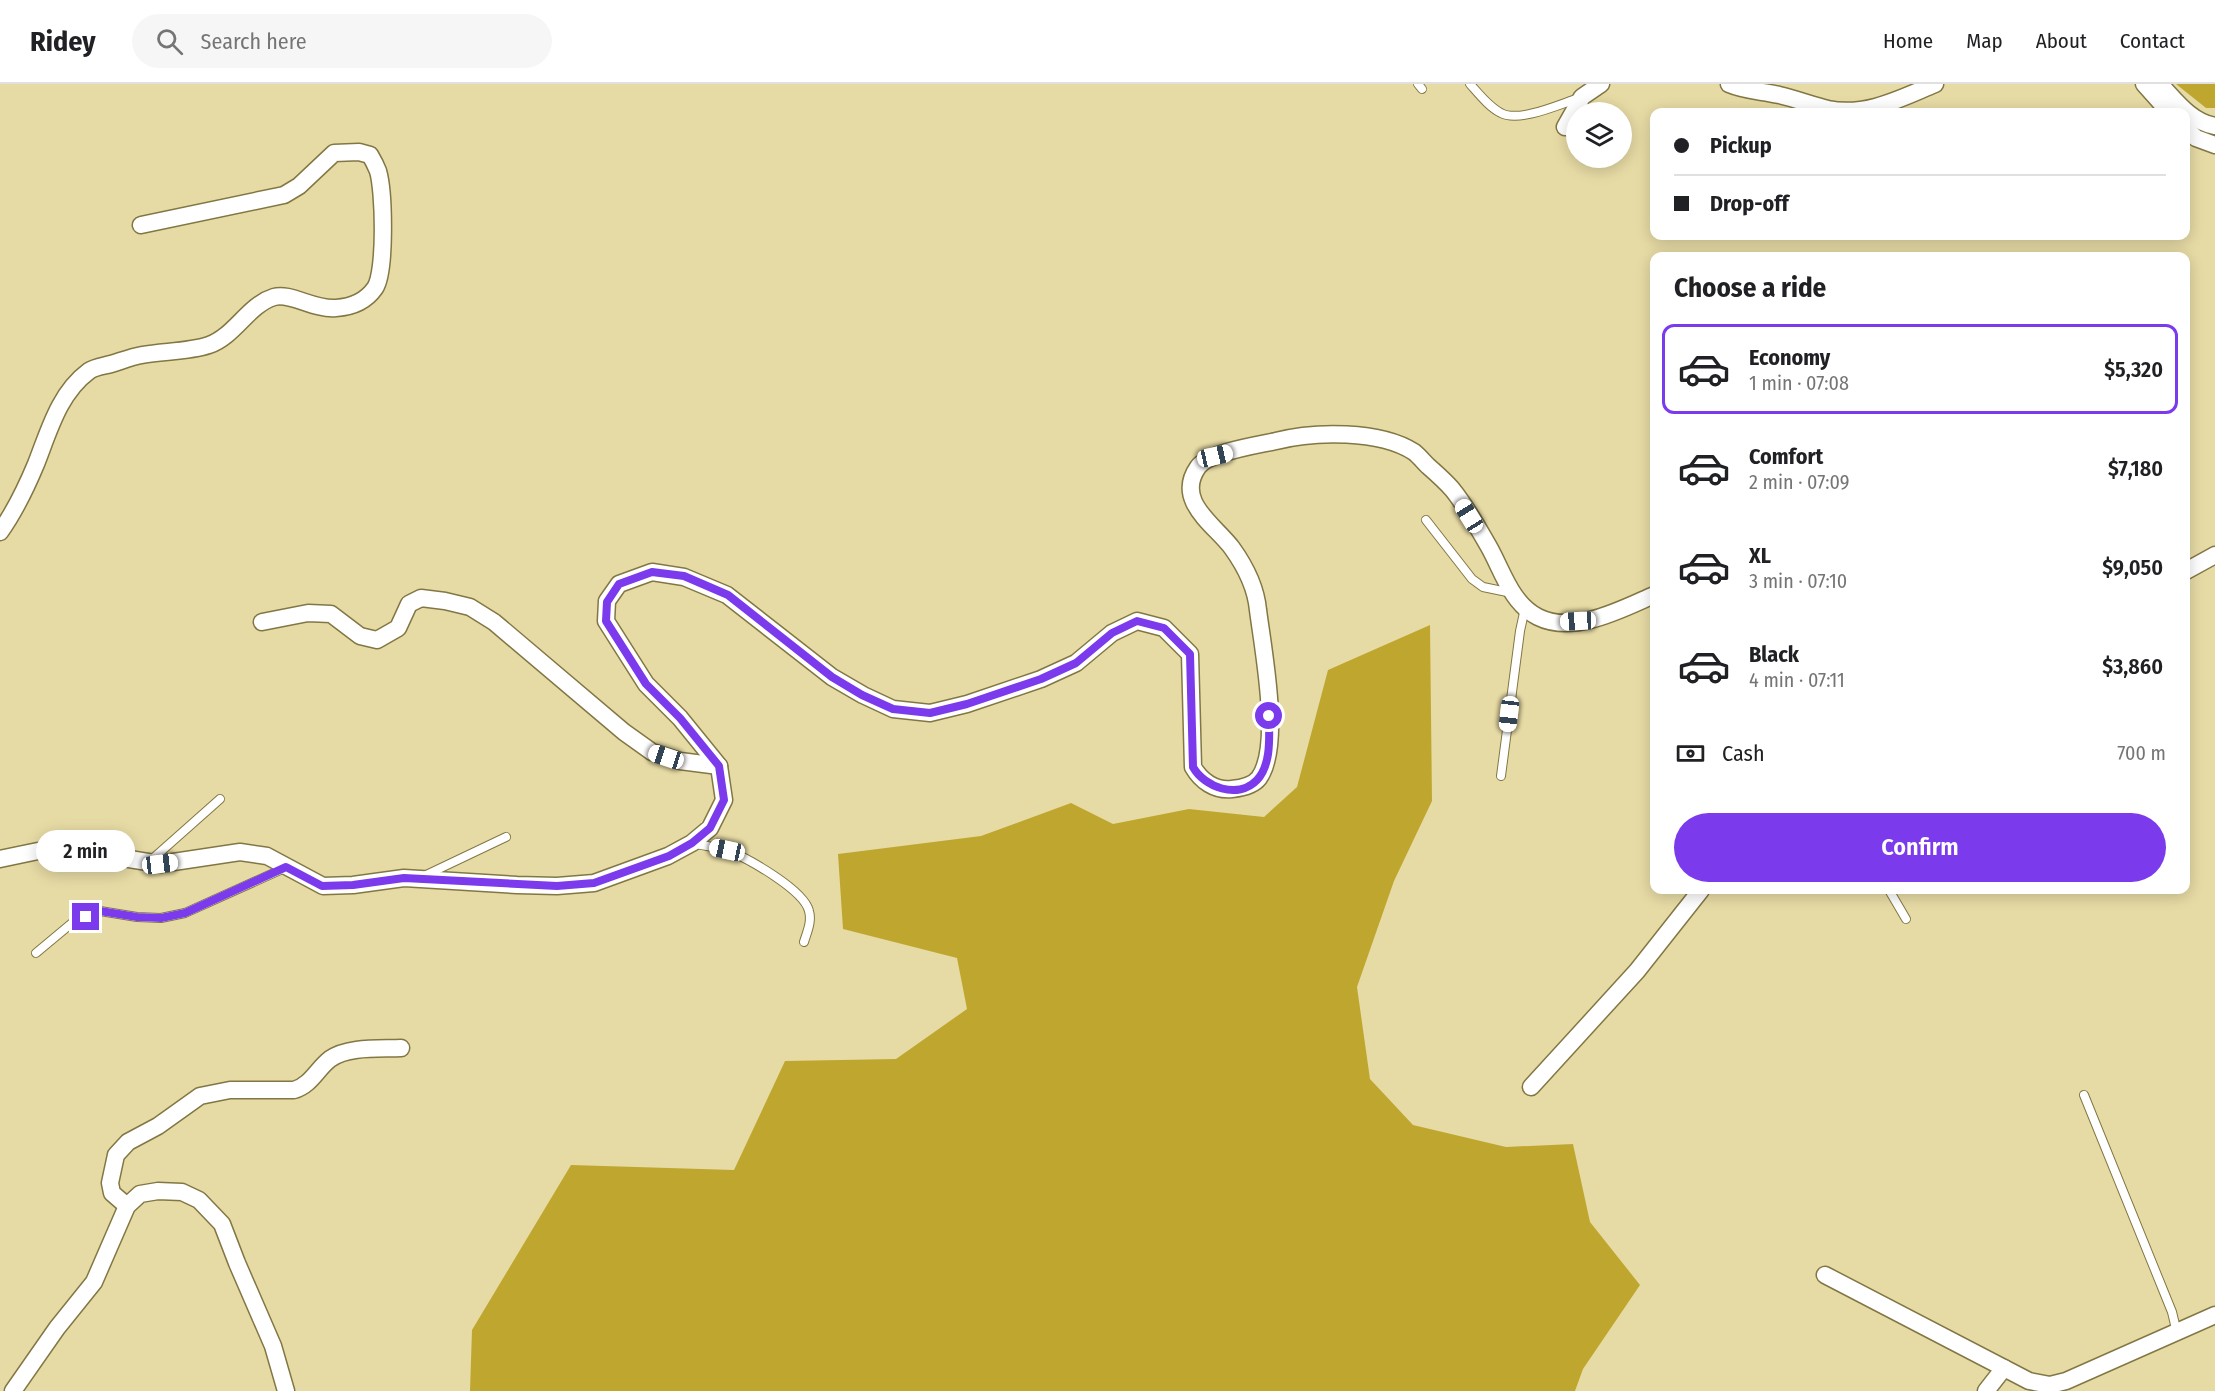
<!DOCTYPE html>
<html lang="en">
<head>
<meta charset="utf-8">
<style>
	:root { --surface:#fff; --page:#f6f6f6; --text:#202124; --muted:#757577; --line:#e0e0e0; --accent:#7c3aed }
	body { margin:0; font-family:"Fira Sans Condensed",sans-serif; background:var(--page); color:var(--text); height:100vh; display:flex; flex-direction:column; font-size:22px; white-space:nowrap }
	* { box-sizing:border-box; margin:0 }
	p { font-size:20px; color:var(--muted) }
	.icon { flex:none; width:33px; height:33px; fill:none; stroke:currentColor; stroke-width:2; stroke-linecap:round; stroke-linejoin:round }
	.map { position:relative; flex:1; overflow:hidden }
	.drawer { position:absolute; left:1650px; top:168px; width:540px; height:642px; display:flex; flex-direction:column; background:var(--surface); border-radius:12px; box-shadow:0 3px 15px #0003 }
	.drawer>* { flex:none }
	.hud { position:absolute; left:1650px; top:24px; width:540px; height:132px; border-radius:12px; box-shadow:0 3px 15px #0003; display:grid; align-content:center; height:132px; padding:0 24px; background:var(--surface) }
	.fabs { position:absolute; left:1566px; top:18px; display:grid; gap:12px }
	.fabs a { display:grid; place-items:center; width:66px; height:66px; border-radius:50%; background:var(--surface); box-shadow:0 3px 15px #0003; font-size:30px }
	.end { position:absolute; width:27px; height:27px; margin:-14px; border:8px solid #7c3aed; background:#fff; box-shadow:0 0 0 3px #fff }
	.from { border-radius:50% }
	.bubble { position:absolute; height:42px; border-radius:21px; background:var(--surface); box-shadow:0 3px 15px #0003; font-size:20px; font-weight:600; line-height:42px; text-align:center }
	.car { position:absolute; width:18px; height:36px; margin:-18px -9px; border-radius:8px; box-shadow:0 0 4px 2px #0007; background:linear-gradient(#fff 24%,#345 0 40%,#fff 0 76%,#345 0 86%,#fff 0) }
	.hud b { display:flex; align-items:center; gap:21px; height:57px; font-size:22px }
	.hud b+b { border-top:2px solid var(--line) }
	.hud i { width:15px; height:15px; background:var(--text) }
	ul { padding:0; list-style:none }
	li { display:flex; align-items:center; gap:18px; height:90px; margin:0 12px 9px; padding:0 12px; border:3px solid transparent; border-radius:12px }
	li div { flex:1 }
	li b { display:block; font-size:22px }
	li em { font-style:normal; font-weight:600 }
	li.on { border-color:var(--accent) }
	li>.icon { width:54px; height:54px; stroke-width:1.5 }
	h2 { padding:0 24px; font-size:27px; line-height:72px }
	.pay { display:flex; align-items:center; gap:15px; height:66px; padding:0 24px; font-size:22px }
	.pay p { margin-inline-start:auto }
	.action { display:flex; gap:12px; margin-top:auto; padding:12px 24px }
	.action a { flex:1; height:69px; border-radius:36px; background:var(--accent); color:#fff; font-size:24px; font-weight:600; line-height:69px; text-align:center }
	header { display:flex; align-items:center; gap:36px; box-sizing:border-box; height:84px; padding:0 30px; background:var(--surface); border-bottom:2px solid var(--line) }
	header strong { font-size:28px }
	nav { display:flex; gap:33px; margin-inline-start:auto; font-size:21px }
	.search { width:420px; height:54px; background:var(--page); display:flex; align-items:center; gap:15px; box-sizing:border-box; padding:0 21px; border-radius:33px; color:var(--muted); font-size:22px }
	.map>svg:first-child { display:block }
</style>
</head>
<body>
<header>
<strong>Ridey</strong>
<div class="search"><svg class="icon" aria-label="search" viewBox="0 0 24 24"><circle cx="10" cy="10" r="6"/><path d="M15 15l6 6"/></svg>Search here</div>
<nav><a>Home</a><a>Map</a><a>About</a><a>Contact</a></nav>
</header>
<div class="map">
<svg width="2215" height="1307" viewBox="0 0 2215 1307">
	<rect width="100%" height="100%" fill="#e7dba5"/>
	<g fill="#bfa72f">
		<path d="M 2176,0 L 2215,0 L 2215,24 L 2206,24 Z"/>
		<path d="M 1430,541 L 1432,717 L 1394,797 L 1357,903 L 1370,995 L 1413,1041 L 1506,1063 L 1573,1060 L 1590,1138 L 1640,1201 L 1583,1285 L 1575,1307 L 470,1307 L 472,1246 L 571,1081 L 734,1086 L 785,977 L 896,975 L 967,925 L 957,874 L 843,845 L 838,770 L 981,752 L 1071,719 L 1113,740 L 1189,725 L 1264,733 L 1297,703 L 1328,586 Z"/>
	</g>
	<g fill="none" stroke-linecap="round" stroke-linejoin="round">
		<defs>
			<g id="service">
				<path d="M 1418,0 L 1422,5"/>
				<path d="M 1470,0 C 1479,10 1489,23 1501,29 C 1519,39 1560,20 1579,14"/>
				<path d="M 1426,436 L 1472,495 L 1483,503 L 1512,509"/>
				<path d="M 1501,692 L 1520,547 L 1525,524"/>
				<path d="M 692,759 C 704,762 717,763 729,767 C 749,775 804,806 809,827 C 812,838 807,848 804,858"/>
				<path d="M 149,778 L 220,715"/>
				<path d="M 424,792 L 506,753"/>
				<path d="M 1889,806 L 1906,835"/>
				<path d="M 36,869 L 72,839 L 100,827 L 137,833 L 161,834 L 185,829 L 287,783"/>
				<path d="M 2084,1011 L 2172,1228 L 2177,1249"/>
			</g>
			<g id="minor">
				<path d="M 1729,0 C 1745,7 1762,7 1779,11 C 1796,15 1812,21 1828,25 C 1866,33 1901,14 1935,0"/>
				<path d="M 2144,0 L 2169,28"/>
				<path d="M 2160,0 C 2176,17 2191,38 2215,42"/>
				<path d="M 1565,43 L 1582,13 L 1601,0"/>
				<path d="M 2186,45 L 2196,54 L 2215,61"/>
				<path d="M 0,448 C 15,427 26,404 36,380 C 49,347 59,309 89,287 C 95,283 104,282 111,280 C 121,277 131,273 142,271 C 164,267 188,268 209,261 C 235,252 248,221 274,213 C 290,208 314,226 336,224 C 351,223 366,217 375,204 C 386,188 384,107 378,87 C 376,82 373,76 370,71 L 359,68 L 334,69 L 299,102 L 284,111 L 141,141"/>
				<path d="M 2186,487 L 2215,471"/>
				<path d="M 262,538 L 308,529 L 331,530 L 360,552 L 377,556 L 398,544 L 409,520 L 421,514 L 445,517 L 470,523 L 494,538 L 624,648 L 652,668 L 680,677 L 719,682"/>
				<path d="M 0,775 L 38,767 L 80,767 L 160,780 L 240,768 L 267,772 L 323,802 L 353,801 L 404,794 L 517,801 L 557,802 L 594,799 L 668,772 L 692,759 L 710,744 L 724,716 L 719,682 L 680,634 L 646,600 L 606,537 L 607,517 L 619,500 L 652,488 L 684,493 L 727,511 L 832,593 L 863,611 L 893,625 L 930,629 L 967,620 L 1041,595 L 1076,579 L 1112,549 L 1137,537 L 1164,544 L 1190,570 L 1193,683 C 1201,697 1215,707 1232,705 C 1241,704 1253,702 1259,694 C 1282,662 1263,566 1258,526 C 1256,505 1245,482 1232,464 C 1215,441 1174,417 1198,383 C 1209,368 1258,361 1276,357 C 1314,347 1380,346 1414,368 C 1419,372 1423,377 1428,382 C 1436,389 1445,397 1452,405 C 1466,422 1478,444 1489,463 C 1503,488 1511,519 1538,533 C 1574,551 1622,525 1654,511"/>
				<path d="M 1531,1003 L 1637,887 L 1701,806"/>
				<path d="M 127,1122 L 112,1109 L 110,1099 L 116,1071 L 128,1058 L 158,1042 L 200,1012 L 230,1006 L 294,1006 C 311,1001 317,985 330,975 C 348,962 380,965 401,964"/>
				<path d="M 1825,1191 L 2029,1297 L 2050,1301 L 2066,1297 L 2215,1231"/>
				<path d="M 13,1307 L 57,1244 L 94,1198 L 127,1122 L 140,1110 L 158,1107 L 182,1108 L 199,1116 L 222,1140 L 237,1179 L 273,1262 L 286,1307"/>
				<path d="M 1986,1307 L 2004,1284"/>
			</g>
		</defs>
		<use href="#service" stroke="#827744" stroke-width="10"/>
		<use href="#minor" stroke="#827744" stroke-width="19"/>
		<use href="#service" stroke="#fff" stroke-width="8"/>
		<use href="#minor" stroke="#fff" stroke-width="16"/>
	</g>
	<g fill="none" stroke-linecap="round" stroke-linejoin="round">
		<path stroke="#7c3aed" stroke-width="8" d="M 86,833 L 100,827 L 137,833 L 161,834 L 185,829 L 286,783 L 322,802 L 353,801 L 404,794 L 557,802 L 594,799 L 669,772 L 692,759 L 710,744 L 724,716 L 719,682 L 680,634 L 646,600 L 606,537 L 607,518 L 619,500 L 652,488 L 684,492 L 728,511 L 832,593 L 862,611 L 893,625 L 930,629 L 967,620 L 1041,595 L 1076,579 L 1112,549 L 1137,537 L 1164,544 L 1190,570 L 1193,683 C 1204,703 1238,716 1257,696 C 1272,680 1269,651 1269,632"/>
	</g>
</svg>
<div class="fabs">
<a><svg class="icon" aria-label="layers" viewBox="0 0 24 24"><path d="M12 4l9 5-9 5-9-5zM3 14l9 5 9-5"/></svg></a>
</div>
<i class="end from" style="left:1269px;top:632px"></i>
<i class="end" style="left:86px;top:833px"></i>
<div class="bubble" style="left:36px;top:746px;width:99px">2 min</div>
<i class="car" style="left:1215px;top:372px;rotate:77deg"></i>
<i class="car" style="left:1469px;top:432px;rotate:328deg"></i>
<i class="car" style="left:1578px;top:537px;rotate:267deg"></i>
<i class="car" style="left:1509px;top:630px;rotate:187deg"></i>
<i class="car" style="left:666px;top:673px;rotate:288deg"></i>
<i class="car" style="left:727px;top:766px;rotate:282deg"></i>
<i class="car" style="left:160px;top:780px;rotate:83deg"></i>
<div class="hud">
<b><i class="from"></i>Pickup</b>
<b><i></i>Drop-off</b>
</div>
<section class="drawer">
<h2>Choose a ride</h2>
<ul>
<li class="on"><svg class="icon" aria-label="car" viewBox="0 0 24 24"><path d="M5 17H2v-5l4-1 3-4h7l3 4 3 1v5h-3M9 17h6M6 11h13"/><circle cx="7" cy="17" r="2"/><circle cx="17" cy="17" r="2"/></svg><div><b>Economy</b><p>1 min · 07:08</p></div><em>$5,320</em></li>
<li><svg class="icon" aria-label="car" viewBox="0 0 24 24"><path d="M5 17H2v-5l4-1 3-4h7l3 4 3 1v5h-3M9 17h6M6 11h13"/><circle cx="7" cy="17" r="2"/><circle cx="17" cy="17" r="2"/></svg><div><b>Comfort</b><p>2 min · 07:09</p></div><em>$7,180</em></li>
<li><svg class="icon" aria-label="car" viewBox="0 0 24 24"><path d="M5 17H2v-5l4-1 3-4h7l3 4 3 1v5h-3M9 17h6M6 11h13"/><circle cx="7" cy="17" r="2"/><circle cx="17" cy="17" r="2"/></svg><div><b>XL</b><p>3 min · 07:10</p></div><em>$9,050</em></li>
<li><svg class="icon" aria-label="car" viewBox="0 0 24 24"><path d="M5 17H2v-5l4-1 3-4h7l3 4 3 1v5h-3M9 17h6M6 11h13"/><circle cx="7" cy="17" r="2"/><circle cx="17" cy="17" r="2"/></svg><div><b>Black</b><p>4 min · 07:11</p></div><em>$3,860</em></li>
</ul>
<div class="pay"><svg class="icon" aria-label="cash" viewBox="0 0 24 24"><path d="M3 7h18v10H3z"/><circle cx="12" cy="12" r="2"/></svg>Cash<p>700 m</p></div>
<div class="action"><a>Confirm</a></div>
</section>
</div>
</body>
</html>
